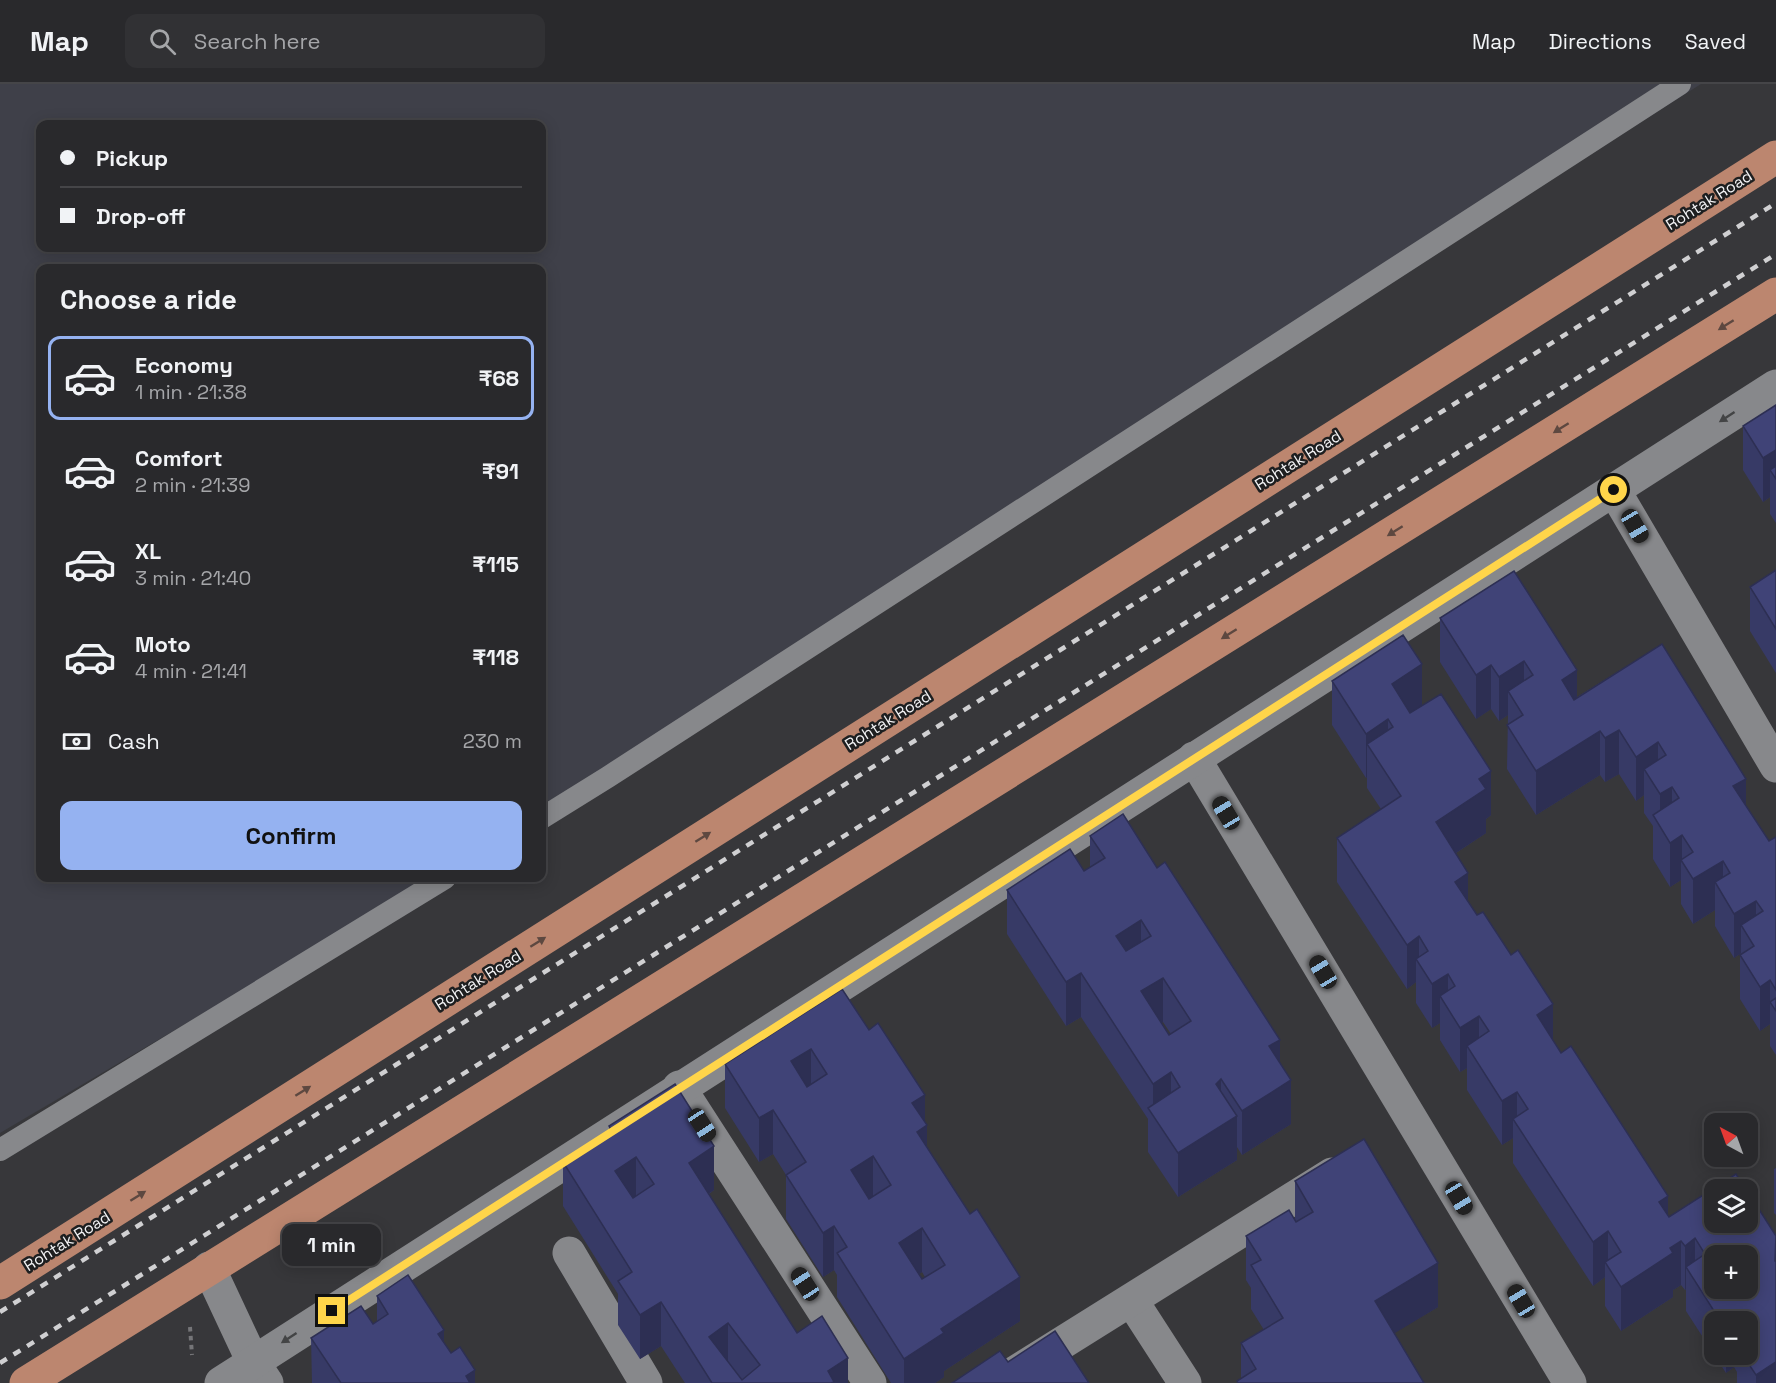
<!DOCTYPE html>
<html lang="en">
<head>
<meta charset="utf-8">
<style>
	:root { --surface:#29292c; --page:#313134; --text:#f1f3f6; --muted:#a5a6a9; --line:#454548; --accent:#95b2f1 }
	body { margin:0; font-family:"Space Grotesk",sans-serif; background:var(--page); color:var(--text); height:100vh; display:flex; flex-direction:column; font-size:22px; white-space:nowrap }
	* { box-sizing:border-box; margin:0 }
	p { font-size:20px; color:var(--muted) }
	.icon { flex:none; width:33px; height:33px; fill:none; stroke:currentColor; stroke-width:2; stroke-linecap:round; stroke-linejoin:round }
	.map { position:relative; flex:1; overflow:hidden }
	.drawer { position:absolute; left:36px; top:180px; width:510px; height:618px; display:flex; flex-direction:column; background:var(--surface); border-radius:12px; box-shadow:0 3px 15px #0003,0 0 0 2px var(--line) }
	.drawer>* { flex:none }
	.top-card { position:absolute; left:36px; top:36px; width:510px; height:132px; border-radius:12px; box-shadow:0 3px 15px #0003,0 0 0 2px var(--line); display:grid; align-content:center; height:132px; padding:0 24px; background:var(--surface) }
	.needle { width:39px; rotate:319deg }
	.controls { position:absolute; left:1704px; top:1029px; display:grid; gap:12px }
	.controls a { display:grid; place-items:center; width:54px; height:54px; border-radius:12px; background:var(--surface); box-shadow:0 3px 15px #0003,0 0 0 2px var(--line); font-size:30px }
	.end { position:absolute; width:27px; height:27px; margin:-14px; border:8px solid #ffd54a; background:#111; box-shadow:0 0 0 3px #111 }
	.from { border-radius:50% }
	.bubble { position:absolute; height:42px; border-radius:12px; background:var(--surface); box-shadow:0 3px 15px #0003,0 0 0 2px var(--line); font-size:20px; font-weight:700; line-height:42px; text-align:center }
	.car { position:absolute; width:18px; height:36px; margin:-18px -9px; border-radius:8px; box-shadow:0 0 4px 2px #0007; background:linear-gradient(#222 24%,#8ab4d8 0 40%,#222 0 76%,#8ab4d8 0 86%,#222 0) }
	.top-card b { display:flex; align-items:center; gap:21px; height:57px; font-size:22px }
	.top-card b+b { border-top:2px solid var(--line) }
	.top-card i { width:15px; height:15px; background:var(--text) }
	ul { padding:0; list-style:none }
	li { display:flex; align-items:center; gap:18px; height:84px; margin:0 12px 9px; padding:0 12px; border:3px solid transparent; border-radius:12px }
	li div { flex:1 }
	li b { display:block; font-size:22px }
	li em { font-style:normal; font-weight:700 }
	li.current { border-color:var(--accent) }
	li>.icon { width:54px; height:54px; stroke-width:1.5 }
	h2 { padding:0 24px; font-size:27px; line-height:72px }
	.pay { display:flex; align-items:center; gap:15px; height:66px; padding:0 24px; font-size:22px }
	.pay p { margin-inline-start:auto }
	.action { display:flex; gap:12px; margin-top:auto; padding:12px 24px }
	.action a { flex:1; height:69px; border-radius:12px; background:var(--accent); color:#111; font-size:24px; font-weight:700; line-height:69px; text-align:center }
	header { display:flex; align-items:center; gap:36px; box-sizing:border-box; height:84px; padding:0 30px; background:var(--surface); border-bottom:2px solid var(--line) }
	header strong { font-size:28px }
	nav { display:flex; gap:33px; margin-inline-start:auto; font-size:21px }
	.search { width:420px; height:54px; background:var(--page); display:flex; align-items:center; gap:15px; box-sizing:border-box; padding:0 21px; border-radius:12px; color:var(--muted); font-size:22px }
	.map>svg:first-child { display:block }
</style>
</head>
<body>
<header>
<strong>Map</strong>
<div class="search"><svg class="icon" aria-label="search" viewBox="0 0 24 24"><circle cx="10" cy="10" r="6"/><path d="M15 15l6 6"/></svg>Search here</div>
<nav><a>Map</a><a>Directions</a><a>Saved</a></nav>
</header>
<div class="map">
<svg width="1776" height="1299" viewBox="0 0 1776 1299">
	<rect width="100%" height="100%" fill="#37373a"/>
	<path fill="#3f4049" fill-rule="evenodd" d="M 0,0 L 1701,0 L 609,690 L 542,729 L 542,184 L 40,184 L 40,794 L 433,794 L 0,1049 ZM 40,40 L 542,40 L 542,164 L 40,164 Z"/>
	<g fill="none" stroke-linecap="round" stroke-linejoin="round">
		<path stroke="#757578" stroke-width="4" stroke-dasharray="4.5 4.5" stroke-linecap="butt" d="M 190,1243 L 192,1271"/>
		<g stroke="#87888b" stroke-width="22">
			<path d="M 542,734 L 608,693 L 1680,0"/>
			<path d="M 0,1066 L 445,794"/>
		</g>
		<g stroke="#87888b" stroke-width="33">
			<path d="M 1614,406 L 1776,682"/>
			<path d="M 1194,674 L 1570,1299"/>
			<path d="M 679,1003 L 870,1299"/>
			<path d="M 569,1169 L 646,1299"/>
			<path d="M 209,1184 L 253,1278 L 267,1299"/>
			<path d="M 1132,1217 L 1185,1299"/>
			<path d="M 221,1299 L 1776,302"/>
			<path d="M 998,1299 L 1332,1090"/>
		</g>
		<g stroke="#bc866f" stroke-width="33">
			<path d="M 0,1199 L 1776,73"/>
			<path d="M 26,1299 L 1776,210"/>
		</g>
		<g stroke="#d0d0d2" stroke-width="4.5" stroke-dasharray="8 8" stroke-linecap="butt">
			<path d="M 0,1228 L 1776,119"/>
			<path d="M 0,1279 L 1776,170"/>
		</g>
	</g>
	<g fill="#373a66" fill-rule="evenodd">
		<path d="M 1776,321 L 1776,439 L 1770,430 L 1770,413 L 1763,418 L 1743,386 L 1743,342 Z"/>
		<path d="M 1776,486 L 1776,589 L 1750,547 L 1750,503 Z"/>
		<path d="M 1514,487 L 1577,613 L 1662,560 L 1746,723 L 1769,757 L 1776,753 L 1776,971 L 1770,962 L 1770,940 L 1760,947 L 1740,915 L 1740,871 L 1741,869 L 1734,874 L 1715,842 L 1715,826 L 1693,840 L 1681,820 L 1681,796 L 1670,803 L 1653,775 L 1653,742 L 1644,729 L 1644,711 L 1636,717 L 1619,690 L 1605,698 L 1600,691 L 1536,731 L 1507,685 L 1508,631 L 1499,637 L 1491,625 L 1476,635 L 1440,578 L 1440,534 Z"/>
		<path d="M 1332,597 L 1422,622 L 1491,731 L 1486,735 L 1486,749 L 1456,769 L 1468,818 L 1553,957 L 1669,1133 L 1736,1090 L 1776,1299 L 1737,1299 L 1737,1288 L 1734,1283 L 1726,1289 L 1686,1227 L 1686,1205 L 1685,1206 L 1681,1201 L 1673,1206 L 1673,1213 L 1621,1247 L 1605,1222 L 1605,1193 L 1593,1202 L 1513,1079 L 1513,1054 L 1502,1061 L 1467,1006 L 1467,984 L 1460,988 L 1440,956 L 1440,939 L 1432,944 L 1416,919 L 1416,898 L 1407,905 L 1337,798 L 1337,754 L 1381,725 L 1367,704 L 1367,693 L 1366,694 L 1332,641 ZM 1714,1238 L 1748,1238 L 1748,1270 L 1714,1270 Z"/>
		<path d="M 1090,752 L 1280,980 L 1291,1040 L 1242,1071 L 1237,1063 L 1237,1076 L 1178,1113 L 1148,1068 L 1148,1035 L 1081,933 L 1066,942 L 1007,850 L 1007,806 L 1084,787 L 1090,783 ZM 1163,938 L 1171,950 L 1169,951 L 1161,939 Z"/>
		<path d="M 842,905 L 925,1037 L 927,1064 L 1020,1237 L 944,1287 L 944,1293 L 935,1299 L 891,1299 L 837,1213 L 837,1191 L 834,1186 L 823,1193 L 786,1135 L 786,1091 L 773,1070 L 759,1078 L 725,1024 L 725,980 ZM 922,1188 L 925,1193 L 922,1195 L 919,1190 Z"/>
		<path d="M 609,1042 L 714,1106 L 709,1110 L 797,1249 L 848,1299 L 685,1299 L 661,1262 L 640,1275 L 618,1241 L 618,1210 L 563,1122 L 563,1078 L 609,1049 Z"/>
		<path d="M 1776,1084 L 1776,1131 L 1774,1129 L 1774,1085 Z"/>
		<path d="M 1295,1097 L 1438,1223 L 1394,1249 L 1424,1299 L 1237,1299 L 1237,1297 L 1241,1294 L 1241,1259 L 1264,1246 L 1251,1225 L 1251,1204 L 1246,1196 L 1246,1152 L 1295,1136 Z"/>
		<path d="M 377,1212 L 444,1259 L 451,1269 L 475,1299 L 312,1299 L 311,1254 L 373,1240 L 377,1237 Z"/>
	</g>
	<g fill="#2d2f53">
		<path d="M 1776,366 L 1776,395 L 1770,386 L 1770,413 L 1763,418 L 1763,374 Z"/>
		<path d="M 1524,577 L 1524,621 L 1508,607 L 1508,631 L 1499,637 L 1499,593 Z"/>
		<path d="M 1422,580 L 1422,624 L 1393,643 L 1392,600 Z"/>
		<path d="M 1491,581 L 1491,625 L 1476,635 L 1476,591 Z"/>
		<path d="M 1577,586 L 1577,630 L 1562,596 Z"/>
		<path d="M 1388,635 L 1388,679 L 1367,660 L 1367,693 L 1366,694 L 1366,650 Z"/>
		<path d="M 1619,646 L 1619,690 L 1605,698 L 1605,654 Z"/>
		<path d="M 1600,647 L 1600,691 L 1536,731 L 1536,687 Z"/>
		<path d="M 1658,658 L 1658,702 L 1644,685 L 1644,711 L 1636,717 L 1636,673 Z"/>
		<path d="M 1491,687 L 1491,731 L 1486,735 L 1486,749 L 1436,782 L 1436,738 L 1479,695 Z"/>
		<path d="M 1746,695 L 1746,739 L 1733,702 Z"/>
		<path d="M 1672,703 L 1672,747 L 1660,743 L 1660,710 Z"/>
		<path d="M 1682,751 L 1682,779 L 1681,776 L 1681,796 L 1670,803 L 1670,759 Z"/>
		<path d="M 1723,777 L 1723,812 L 1715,798 L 1715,826 L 1693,840 L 1693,795 Z"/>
		<path d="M 1468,789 L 1468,833 L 1455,798 Z"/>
		<path d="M 1756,817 L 1756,861 L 1741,841 L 1741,869 L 1734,874 L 1734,830 Z"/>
		<path d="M 1141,836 L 1141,880 L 1116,896 L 1116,852 Z"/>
		<path d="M 1419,852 L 1419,880 L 1416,875 L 1416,898 L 1407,905 L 1407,861 Z"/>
		<path d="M 1081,889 L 1081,933 L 1066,942 L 1066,898 Z"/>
		<path d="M 1448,890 L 1448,924 L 1440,912 L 1440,939 L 1432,944 L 1432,900 Z"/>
		<path d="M 1163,894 L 1163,938 L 1141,951 L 1141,907 Z"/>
		<path d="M 1770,896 L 1770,940 L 1760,947 L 1760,903 Z"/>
		<path d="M 1553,920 L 1553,964 L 1537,931 Z"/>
		<path d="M 1479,932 L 1479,976 L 1467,962 L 1467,984 L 1460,988 L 1460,944 Z"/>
		<path d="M 1280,956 L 1280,1000 L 1269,962 Z"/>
		<path d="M 811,965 L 811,1009 L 791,977 Z"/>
		<path d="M 1171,988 L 1171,1032 L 1153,1032 L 1153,1000 Z"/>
		<path d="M 1221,995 L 1221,1039 L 1216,1000 Z"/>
		<path d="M 1291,996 L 1291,1040 L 1242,1071 L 1242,1027 Z"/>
		<path d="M 1517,1008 L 1517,1042 L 1513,1035 L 1513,1054 L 1502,1061 L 1502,1017 Z"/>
		<path d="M 925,1011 L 925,1043 L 927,1041 L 927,1085 L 917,1092 L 912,1019 Z"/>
		<path d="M 773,1026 L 773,1070 L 759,1078 L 759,1034 Z"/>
		<path d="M 1237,1032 L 1237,1076 L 1178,1113 L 1178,1069 Z"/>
		<path d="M 714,1062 L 714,1106 L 689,1123 L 689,1079 Z"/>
		<path d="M 873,1072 L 873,1116 L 851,1130 L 851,1086 Z"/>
		<path d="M 636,1073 L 636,1117 L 615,1131 L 615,1087 Z"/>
		<path d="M 1668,1112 L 1668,1156 L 1659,1118 Z"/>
		<path d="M 834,1142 L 834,1186 L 823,1193 L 823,1149 Z"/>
		<path d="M 922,1144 L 922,1188 L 899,1203 L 899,1159 Z"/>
		<path d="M 1608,1147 L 1608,1182 L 1605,1178 L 1605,1193 L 1593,1202 L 1593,1158 Z"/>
		<path d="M 1695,1154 L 1695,1197 L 1686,1183 L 1686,1205 L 1685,1206 L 1685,1162 Z"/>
		<path d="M 1681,1157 L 1681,1201 L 1673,1206 L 1673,1213 L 1621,1247 L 1621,1203 L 1670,1164 Z"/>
		<path d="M 1438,1179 L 1438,1223 L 1375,1261 L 1375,1217 Z"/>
		<path d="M 1020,1193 L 1020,1237 L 944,1287 L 944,1293 L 935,1299 L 904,1299 L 904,1275 L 941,1245 Z"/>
		<path d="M 661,1218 L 661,1262 L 640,1275 L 640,1231 Z"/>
		<path d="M 728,1239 L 728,1283 L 709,1253 Z"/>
		<path d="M 444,1246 L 444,1290 L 438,1250 Z"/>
		<path d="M 1726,1270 L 1734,1270 L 1734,1283 L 1726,1289 Z"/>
		<path d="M 848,1274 L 848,1299 L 828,1299 L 828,1287 Z"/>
		<path d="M 1776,1278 L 1776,1299 L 1756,1299 L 1756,1291 Z"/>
		<path d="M 475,1286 L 475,1299 L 466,1299 L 466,1292 Z"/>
	</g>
	<g fill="#404377" stroke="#2d2f53" stroke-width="1.5" fill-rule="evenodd">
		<path d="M 1776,321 L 1776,366 L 1763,374 L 1743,342 Z"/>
		<path d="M 1776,382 L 1776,395 L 1770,386 Z"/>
		<path d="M 1776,486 L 1776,545 L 1750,503 Z"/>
		<path d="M 1514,487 L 1577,586 L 1562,596 L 1574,616 L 1662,560 L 1746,695 L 1733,702 L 1769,757 L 1776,753 L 1776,906 L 1770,896 L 1760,903 L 1740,871 L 1754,862 L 1741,841 L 1763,827 L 1756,817 L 1734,830 L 1715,798 L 1730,789 L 1723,777 L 1693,795 L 1681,776 L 1693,768 L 1682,751 L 1670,759 L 1653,731 L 1679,714 L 1672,703 L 1660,710 L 1644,685 L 1666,671 L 1658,658 L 1636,673 L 1619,646 L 1605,654 L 1600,647 L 1536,687 L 1507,641 L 1523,631 L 1508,607 L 1533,591 L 1524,577 L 1499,593 L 1491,581 L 1476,591 L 1440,534 Z"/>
		<path d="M 1403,551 L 1422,580 L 1392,600 L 1410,629 L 1441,610 L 1491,687 L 1479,695 L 1486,705 L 1436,738 L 1468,789 L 1455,798 L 1477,831 L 1483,828 L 1511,871 L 1518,866 L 1553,920 L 1537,931 L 1561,969 L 1571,962 L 1668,1112 L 1659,1118 L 1669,1133 L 1736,1090 L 1746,1106 L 1714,1106 L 1714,1138 L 1748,1138 L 1748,1108 L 1776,1152 L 1775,1177 L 1776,1178 L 1776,1278 L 1756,1291 L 1742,1270 L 1748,1270 L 1748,1238 L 1721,1238 L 1686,1183 L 1705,1170 L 1695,1154 L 1685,1162 L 1681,1157 L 1670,1164 L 1673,1169 L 1621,1203 L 1605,1178 L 1621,1168 L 1608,1147 L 1593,1158 L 1513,1035 L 1528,1025 L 1517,1008 L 1502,1017 L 1467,962 L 1489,947 L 1479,932 L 1460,944 L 1440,912 L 1455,902 L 1448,890 L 1432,900 L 1416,875 L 1428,867 L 1419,852 L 1407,861 L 1337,754 L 1401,712 L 1367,660 L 1393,643 L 1388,635 L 1366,650 L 1332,597 ZM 1714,1172 L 1748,1172 L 1748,1204 L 1714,1204 Z"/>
		<path d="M 1123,730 L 1157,784 L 1165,778 L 1280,956 L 1269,962 L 1291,996 L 1242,1027 L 1221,995 L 1216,1000 L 1237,1032 L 1178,1069 L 1148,1024 L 1180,1003 L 1171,988 L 1153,1000 L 1081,889 L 1066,898 L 1007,806 L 1070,765 L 1084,787 L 1105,774 L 1090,752 ZM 1141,836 L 1151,852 L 1126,867 L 1116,852 ZM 1163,894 L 1191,937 L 1169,951 L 1141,907 Z"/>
		<path d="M 842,905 L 869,946 L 878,939 L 925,1011 L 912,1019 L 927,1041 L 917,1048 L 970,1130 L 977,1125 L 1020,1193 L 941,1245 L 944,1249 L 904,1275 L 837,1169 L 847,1163 L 834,1142 L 823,1149 L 786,1091 L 806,1078 L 773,1026 L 759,1034 L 725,980 ZM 811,965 L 827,990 L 807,1003 L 791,977 ZM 873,1072 L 891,1101 L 869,1115 L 851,1086 ZM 922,1144 L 945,1181 L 922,1195 L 899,1159 Z"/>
		<path d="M 1776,914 L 1776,927 L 1770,918 Z"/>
		<path d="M 675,1000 L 714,1062 L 689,1079 L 797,1249 L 822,1232 L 848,1274 L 828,1287 L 834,1298 L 831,1299 L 712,1299 L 661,1218 L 640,1231 L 618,1197 L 632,1188 L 563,1078 L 612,1047 L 609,1042 ZM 636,1073 L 654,1100 L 633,1114 L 615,1087 ZM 728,1239 L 760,1281 L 742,1296 L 709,1253 Z"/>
		<path d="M 1364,1055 L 1438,1179 L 1375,1217 L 1424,1299 L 1238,1299 L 1237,1297 L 1256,1285 L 1241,1259 L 1283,1234 L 1251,1181 L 1261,1176 L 1246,1152 L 1289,1126 L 1296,1138 L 1313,1128 L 1295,1097 Z"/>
		<path d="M 408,1191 L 444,1246 L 438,1250 L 451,1269 L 460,1263 L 475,1286 L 466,1292 L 470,1299 L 341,1299 L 311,1254 L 361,1222 L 373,1240 L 388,1230 L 377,1212 Z"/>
		<path d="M 1055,1247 L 1089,1299 L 952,1299 L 1000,1267 L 1008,1278 Z"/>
	</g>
	<defs><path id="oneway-solid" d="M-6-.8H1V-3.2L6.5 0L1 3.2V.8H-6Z" transform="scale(1.5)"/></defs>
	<g fill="#5d4840">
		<use href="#oneway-solid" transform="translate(1726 241) rotate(148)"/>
		<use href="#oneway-solid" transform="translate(1561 344) rotate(148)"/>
		<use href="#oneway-solid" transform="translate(1395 447) rotate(148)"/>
		<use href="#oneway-solid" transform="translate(1229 550) rotate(148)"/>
		<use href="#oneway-solid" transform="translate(703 753) rotate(-32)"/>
		<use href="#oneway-solid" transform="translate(538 858) rotate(-32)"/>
		<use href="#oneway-solid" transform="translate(303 1007) rotate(-32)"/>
		<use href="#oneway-solid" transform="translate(138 1112) rotate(-32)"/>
	</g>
	<g fill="#434445">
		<use href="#oneway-solid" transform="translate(1727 333) rotate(147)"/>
		<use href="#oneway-solid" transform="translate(289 1254) rotate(147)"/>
	</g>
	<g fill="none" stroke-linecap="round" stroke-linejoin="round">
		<path stroke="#ffd54a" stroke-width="8" d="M 332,1227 L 1614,406"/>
	</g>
	<g text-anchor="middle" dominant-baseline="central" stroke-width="5" stroke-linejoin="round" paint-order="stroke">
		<g font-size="16" fill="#f4f4f6" stroke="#1e1f20">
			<text transform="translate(1709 116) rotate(-32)">Rohtak Road</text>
			<text transform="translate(1298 376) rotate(-32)">Rohtak Road</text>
			<text transform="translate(888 636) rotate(-32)">Rohtak Road</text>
			<text transform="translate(478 896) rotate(-32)">Rohtak Road</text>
			<text transform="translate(67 1157) rotate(-32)">Rohtak Road</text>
		</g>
	</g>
</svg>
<div class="controls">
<a><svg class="needle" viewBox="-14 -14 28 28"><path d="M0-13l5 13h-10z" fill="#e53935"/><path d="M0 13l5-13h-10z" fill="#a5a6a9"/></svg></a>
<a><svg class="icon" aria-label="layers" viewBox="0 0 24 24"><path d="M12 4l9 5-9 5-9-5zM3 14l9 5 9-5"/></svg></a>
<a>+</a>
<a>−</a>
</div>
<i class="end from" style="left:1614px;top:406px"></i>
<i class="end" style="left:332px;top:1227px"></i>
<div class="bubble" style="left:282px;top:1140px;width:99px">1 min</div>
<i class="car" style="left:1635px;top:442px;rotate:150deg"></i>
<i class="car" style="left:1226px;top:729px;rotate:329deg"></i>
<i class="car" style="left:1323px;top:888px;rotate:329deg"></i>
<i class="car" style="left:702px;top:1041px;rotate:147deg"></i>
<i class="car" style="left:1459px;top:1114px;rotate:149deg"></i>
<i class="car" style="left:805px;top:1200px;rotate:327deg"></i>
<i class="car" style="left:1521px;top:1217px;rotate:329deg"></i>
<div class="top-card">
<b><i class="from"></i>Pickup</b>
<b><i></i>Drop-off</b>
</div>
<section class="drawer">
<h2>Choose a ride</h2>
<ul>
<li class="current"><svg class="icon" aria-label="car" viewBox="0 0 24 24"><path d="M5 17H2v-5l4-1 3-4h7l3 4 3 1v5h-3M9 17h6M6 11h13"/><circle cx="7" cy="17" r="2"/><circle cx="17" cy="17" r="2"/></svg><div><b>Economy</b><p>1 min · 21:38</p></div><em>₹68</em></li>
<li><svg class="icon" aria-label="car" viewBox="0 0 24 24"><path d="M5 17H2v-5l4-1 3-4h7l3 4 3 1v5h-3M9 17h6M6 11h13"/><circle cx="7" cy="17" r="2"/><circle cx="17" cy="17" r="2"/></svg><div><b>Comfort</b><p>2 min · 21:39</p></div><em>₹91</em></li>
<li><svg class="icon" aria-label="car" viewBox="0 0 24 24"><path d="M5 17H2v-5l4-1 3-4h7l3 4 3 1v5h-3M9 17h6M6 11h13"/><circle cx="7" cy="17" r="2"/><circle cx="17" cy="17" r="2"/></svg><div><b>XL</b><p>3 min · 21:40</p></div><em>₹115</em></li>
<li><svg class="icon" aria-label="car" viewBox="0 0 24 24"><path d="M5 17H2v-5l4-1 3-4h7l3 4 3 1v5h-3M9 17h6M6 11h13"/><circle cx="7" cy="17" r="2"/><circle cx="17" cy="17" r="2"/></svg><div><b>Moto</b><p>4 min · 21:41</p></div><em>₹118</em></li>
</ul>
<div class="pay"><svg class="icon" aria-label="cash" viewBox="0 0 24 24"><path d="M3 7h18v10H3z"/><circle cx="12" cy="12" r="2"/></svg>Cash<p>230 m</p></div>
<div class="action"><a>Confirm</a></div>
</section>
</div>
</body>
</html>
